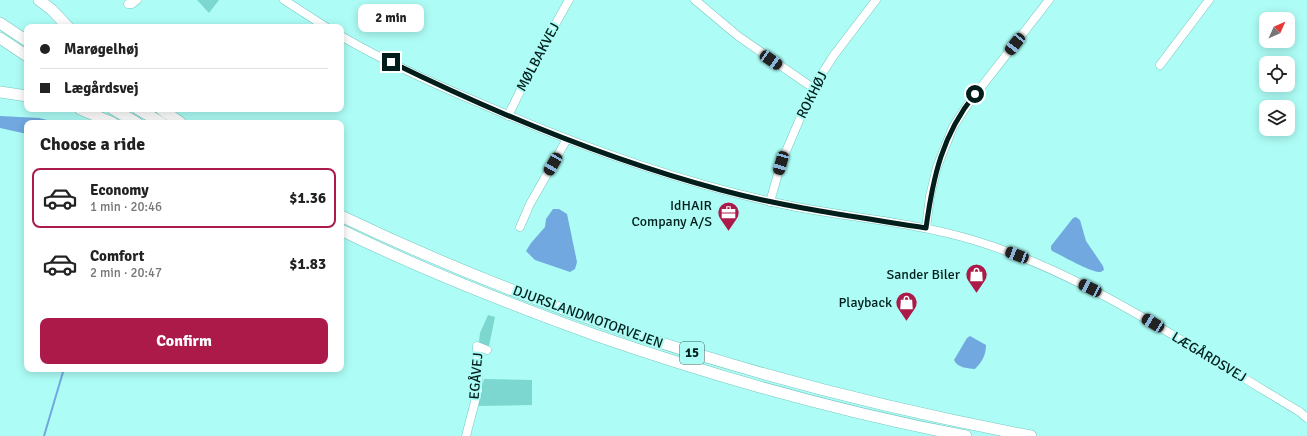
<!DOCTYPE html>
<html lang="en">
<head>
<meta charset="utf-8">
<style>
	:root { --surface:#fff; --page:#f2f2f2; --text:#222; --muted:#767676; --line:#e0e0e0; --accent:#ac1a4a }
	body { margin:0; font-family:Signika,sans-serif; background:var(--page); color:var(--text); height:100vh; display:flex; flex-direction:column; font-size:15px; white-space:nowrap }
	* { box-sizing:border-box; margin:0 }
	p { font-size:13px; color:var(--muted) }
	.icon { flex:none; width:22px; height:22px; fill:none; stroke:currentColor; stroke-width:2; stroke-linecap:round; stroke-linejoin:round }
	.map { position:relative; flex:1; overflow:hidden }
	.details { position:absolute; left:24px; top:120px; width:320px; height:252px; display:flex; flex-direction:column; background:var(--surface); border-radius:8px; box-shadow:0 2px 10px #0003 }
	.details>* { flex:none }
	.banner { position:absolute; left:24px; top:24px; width:320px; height:88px; border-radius:8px; box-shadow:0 2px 10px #0003; display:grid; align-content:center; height:88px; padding:0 16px; background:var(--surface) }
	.needle { width:26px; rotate:45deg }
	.buttons { position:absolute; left:1259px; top:12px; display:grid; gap:8px }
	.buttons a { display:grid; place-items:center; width:36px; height:36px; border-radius:8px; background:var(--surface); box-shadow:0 2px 10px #0003; font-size:20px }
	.end { position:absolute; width:18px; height:18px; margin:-9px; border:5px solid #001e1c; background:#fff; box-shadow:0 0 0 2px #fff }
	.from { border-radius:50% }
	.bubble { position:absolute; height:28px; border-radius:8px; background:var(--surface); box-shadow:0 2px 10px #0003; font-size:13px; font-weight:700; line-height:28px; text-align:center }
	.car { position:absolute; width:12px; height:24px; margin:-12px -6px; border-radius:5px; box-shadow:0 0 3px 1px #0007; background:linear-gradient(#222 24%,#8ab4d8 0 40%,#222 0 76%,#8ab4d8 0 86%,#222 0) }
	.banner b { display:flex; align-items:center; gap:14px; height:38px; font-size:15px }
	.banner b+b { border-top:1px solid var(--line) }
	.banner i { width:10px; height:10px; background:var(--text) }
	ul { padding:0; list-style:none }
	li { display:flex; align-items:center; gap:12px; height:60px; margin:0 8px 6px; padding:0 8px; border:2px solid transparent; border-radius:8px }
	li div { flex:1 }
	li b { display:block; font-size:15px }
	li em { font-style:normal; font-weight:700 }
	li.active { border-color:var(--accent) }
	li>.icon { width:36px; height:36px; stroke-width:1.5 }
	h2 { padding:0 16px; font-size:18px; line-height:48px }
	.primary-button { display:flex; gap:8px; margin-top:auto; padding:8px 16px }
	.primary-button a { flex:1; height:46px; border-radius:8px; background:var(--accent); color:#fff; font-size:16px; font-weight:700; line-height:46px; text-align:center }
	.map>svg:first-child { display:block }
</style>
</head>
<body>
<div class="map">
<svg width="1307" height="436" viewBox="0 0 1307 436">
	<rect width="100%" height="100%" fill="#adfdf6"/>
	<g fill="#7bd7cf">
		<path d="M 197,0 L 219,0 L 209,13 Z"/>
		<path d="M 488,315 L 495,317 L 489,346 L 481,345 L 479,341 L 480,333 Z"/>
		<path d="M 484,379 L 532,380 L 532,405 L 477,406 Z"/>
	</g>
	<g fill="#70a8df">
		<path d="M 0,116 L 39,118 L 60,123 L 27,123 L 27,134 L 0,128 Z"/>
		<path d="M 553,209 L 559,209 L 567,214 L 577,262 L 575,269 L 570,272 L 535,260 L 526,251 L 531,243 L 545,227 L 546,219 Z"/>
		<path d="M 1076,217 L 1080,220 L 1086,241 L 1103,266 L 1104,270 C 1102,271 1102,272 1099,272 C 1088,271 1063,256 1052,251 L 1051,249 L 1051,246 L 1073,218 Z"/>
		<path d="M 970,336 L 986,345 C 986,355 982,362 975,369 C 966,368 958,368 954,360 L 967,338 Z"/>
	</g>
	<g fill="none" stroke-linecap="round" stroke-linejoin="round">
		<path stroke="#70a8df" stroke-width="2" d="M 44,436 L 63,372"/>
		<defs>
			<g id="minor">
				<path d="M 284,0 L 326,27"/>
				<path d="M 695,0 L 738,36 L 813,88"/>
				<path d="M 128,4 L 132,4 L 137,0"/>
				<path d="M 341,36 C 386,62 434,84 482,104 C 574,144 670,179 768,201 C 836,217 906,220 973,240 C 1050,263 1120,303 1188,344 C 1225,367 1262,389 1300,412 L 1307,418"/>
				<path d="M 1160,65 L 1209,0"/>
				<path d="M 508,116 C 527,76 547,38 569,0"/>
				<path d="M 770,202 L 781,163 L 813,88 L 834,55 L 876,0"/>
				<path d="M 520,227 L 530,204 L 567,139"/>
				<path d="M 926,228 L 930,196 L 937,167 L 953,127 L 968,104 L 1049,0"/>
				<path d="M 466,436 L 478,390 L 477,346 L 487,350"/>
			</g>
			<g id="highway">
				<path d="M 39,0 L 52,10 L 68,27"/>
				<path d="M 0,23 L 27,41"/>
				<path d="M 0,38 L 27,56"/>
				<path d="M 0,92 L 27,96"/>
				<path d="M 80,109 L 113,123"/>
				<path d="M 113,109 L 137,123"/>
				<path d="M 138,109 L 162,123"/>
				<path d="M 161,109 L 181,123"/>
				<path d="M 341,216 C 560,321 792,391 1031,436"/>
				<path d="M 341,230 C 423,270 509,304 595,335 C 716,377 840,412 966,436"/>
			</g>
		</defs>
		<use href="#minor" stroke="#77c6bf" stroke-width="9"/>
		<use href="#highway" stroke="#77c6bf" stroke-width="12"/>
		<use href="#minor" stroke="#fff" stroke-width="8"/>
		<use href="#highway" stroke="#fff" stroke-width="11"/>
	</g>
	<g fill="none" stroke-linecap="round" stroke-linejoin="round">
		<path stroke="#001e1c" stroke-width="5" d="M 391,62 C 495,113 608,160 721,190 C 788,208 858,217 926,228 C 933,177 942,135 975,94"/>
	</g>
	<defs>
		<symbol id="office-pin" viewBox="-11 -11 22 30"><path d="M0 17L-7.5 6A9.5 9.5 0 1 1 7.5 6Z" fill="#ac1a4a" stroke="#adfdf6"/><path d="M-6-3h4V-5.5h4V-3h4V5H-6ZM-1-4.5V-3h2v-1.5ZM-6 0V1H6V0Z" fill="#fff"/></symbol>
		<symbol id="shop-pin" viewBox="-11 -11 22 30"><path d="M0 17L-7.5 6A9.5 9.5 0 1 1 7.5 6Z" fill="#ac1a4a" stroke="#adfdf6"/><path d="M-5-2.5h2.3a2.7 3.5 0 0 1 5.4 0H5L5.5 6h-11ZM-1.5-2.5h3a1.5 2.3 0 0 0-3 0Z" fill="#fff"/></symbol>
	</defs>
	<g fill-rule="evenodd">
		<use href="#office-pin" x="716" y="200" width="25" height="34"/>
		<use href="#shop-pin" x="964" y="262" width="25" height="34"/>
		<use href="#shop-pin" x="894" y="290" width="25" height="34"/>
	</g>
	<g text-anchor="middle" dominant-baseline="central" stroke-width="4" stroke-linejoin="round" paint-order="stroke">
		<rect fill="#adfdf6" stroke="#34615d" stroke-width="1" x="680" y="342" width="24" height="22" rx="3"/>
		<g font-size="13" font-weight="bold" fill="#001e1c">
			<text x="692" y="353">15</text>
		</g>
		<g font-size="14" fill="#001e1c" stroke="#adfdf6">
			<text transform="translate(538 57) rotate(-62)">MØLBAKVEJ</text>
			<text transform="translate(812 95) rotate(-63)">ROKHØJ</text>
			<text transform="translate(588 317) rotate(20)">DJURSLANDMOTORVEJEN</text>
			<text transform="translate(1209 357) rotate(31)">LÆGÅRDSVEJ</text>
			<text transform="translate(476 376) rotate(-85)">EGÅVEJ</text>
		</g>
		<g font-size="14" fill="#001e1c" stroke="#adfdf6" text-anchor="end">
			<text x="712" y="205">IdHAIR<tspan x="712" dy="16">Company A/S</tspan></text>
			<text x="960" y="274">Sander Biler</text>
			<text x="892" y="302">Playback</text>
		</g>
	</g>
</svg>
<div class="buttons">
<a><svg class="needle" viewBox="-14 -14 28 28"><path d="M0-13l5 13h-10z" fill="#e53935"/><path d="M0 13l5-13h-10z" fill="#767676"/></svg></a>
<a><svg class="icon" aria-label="locate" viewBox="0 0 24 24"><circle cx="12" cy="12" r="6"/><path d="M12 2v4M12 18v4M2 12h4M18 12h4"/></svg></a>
<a><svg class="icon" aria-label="layers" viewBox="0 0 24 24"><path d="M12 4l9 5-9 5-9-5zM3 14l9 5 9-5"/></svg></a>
</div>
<i class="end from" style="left:975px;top:94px"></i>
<i class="end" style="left:391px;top:62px"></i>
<div class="bubble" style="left:358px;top:4px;width:66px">2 min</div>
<i class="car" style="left:1015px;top:44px;rotate:218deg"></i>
<i class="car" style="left:771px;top:60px;rotate:124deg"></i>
<i class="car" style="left:781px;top:163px;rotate:196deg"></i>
<i class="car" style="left:553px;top:164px;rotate:210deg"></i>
<i class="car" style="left:1017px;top:255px;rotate:291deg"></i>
<i class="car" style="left:1090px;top:288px;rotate:296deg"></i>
<i class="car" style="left:1153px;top:323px;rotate:301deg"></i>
<div class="banner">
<b><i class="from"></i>Marøgelhøj</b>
<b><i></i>Lægårdsvej</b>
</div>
<section class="details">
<h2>Choose a ride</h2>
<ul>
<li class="active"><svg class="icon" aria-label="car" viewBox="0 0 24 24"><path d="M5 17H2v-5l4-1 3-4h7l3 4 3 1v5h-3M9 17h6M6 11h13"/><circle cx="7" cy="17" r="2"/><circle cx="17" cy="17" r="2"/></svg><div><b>Economy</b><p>1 min · 20:46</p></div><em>$1.36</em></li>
<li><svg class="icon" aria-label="car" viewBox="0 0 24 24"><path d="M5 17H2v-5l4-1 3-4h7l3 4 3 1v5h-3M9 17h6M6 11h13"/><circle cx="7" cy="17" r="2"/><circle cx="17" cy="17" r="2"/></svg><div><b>Comfort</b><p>2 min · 20:47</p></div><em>$1.83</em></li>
</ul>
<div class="primary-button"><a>Confirm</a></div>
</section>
</div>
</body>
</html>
